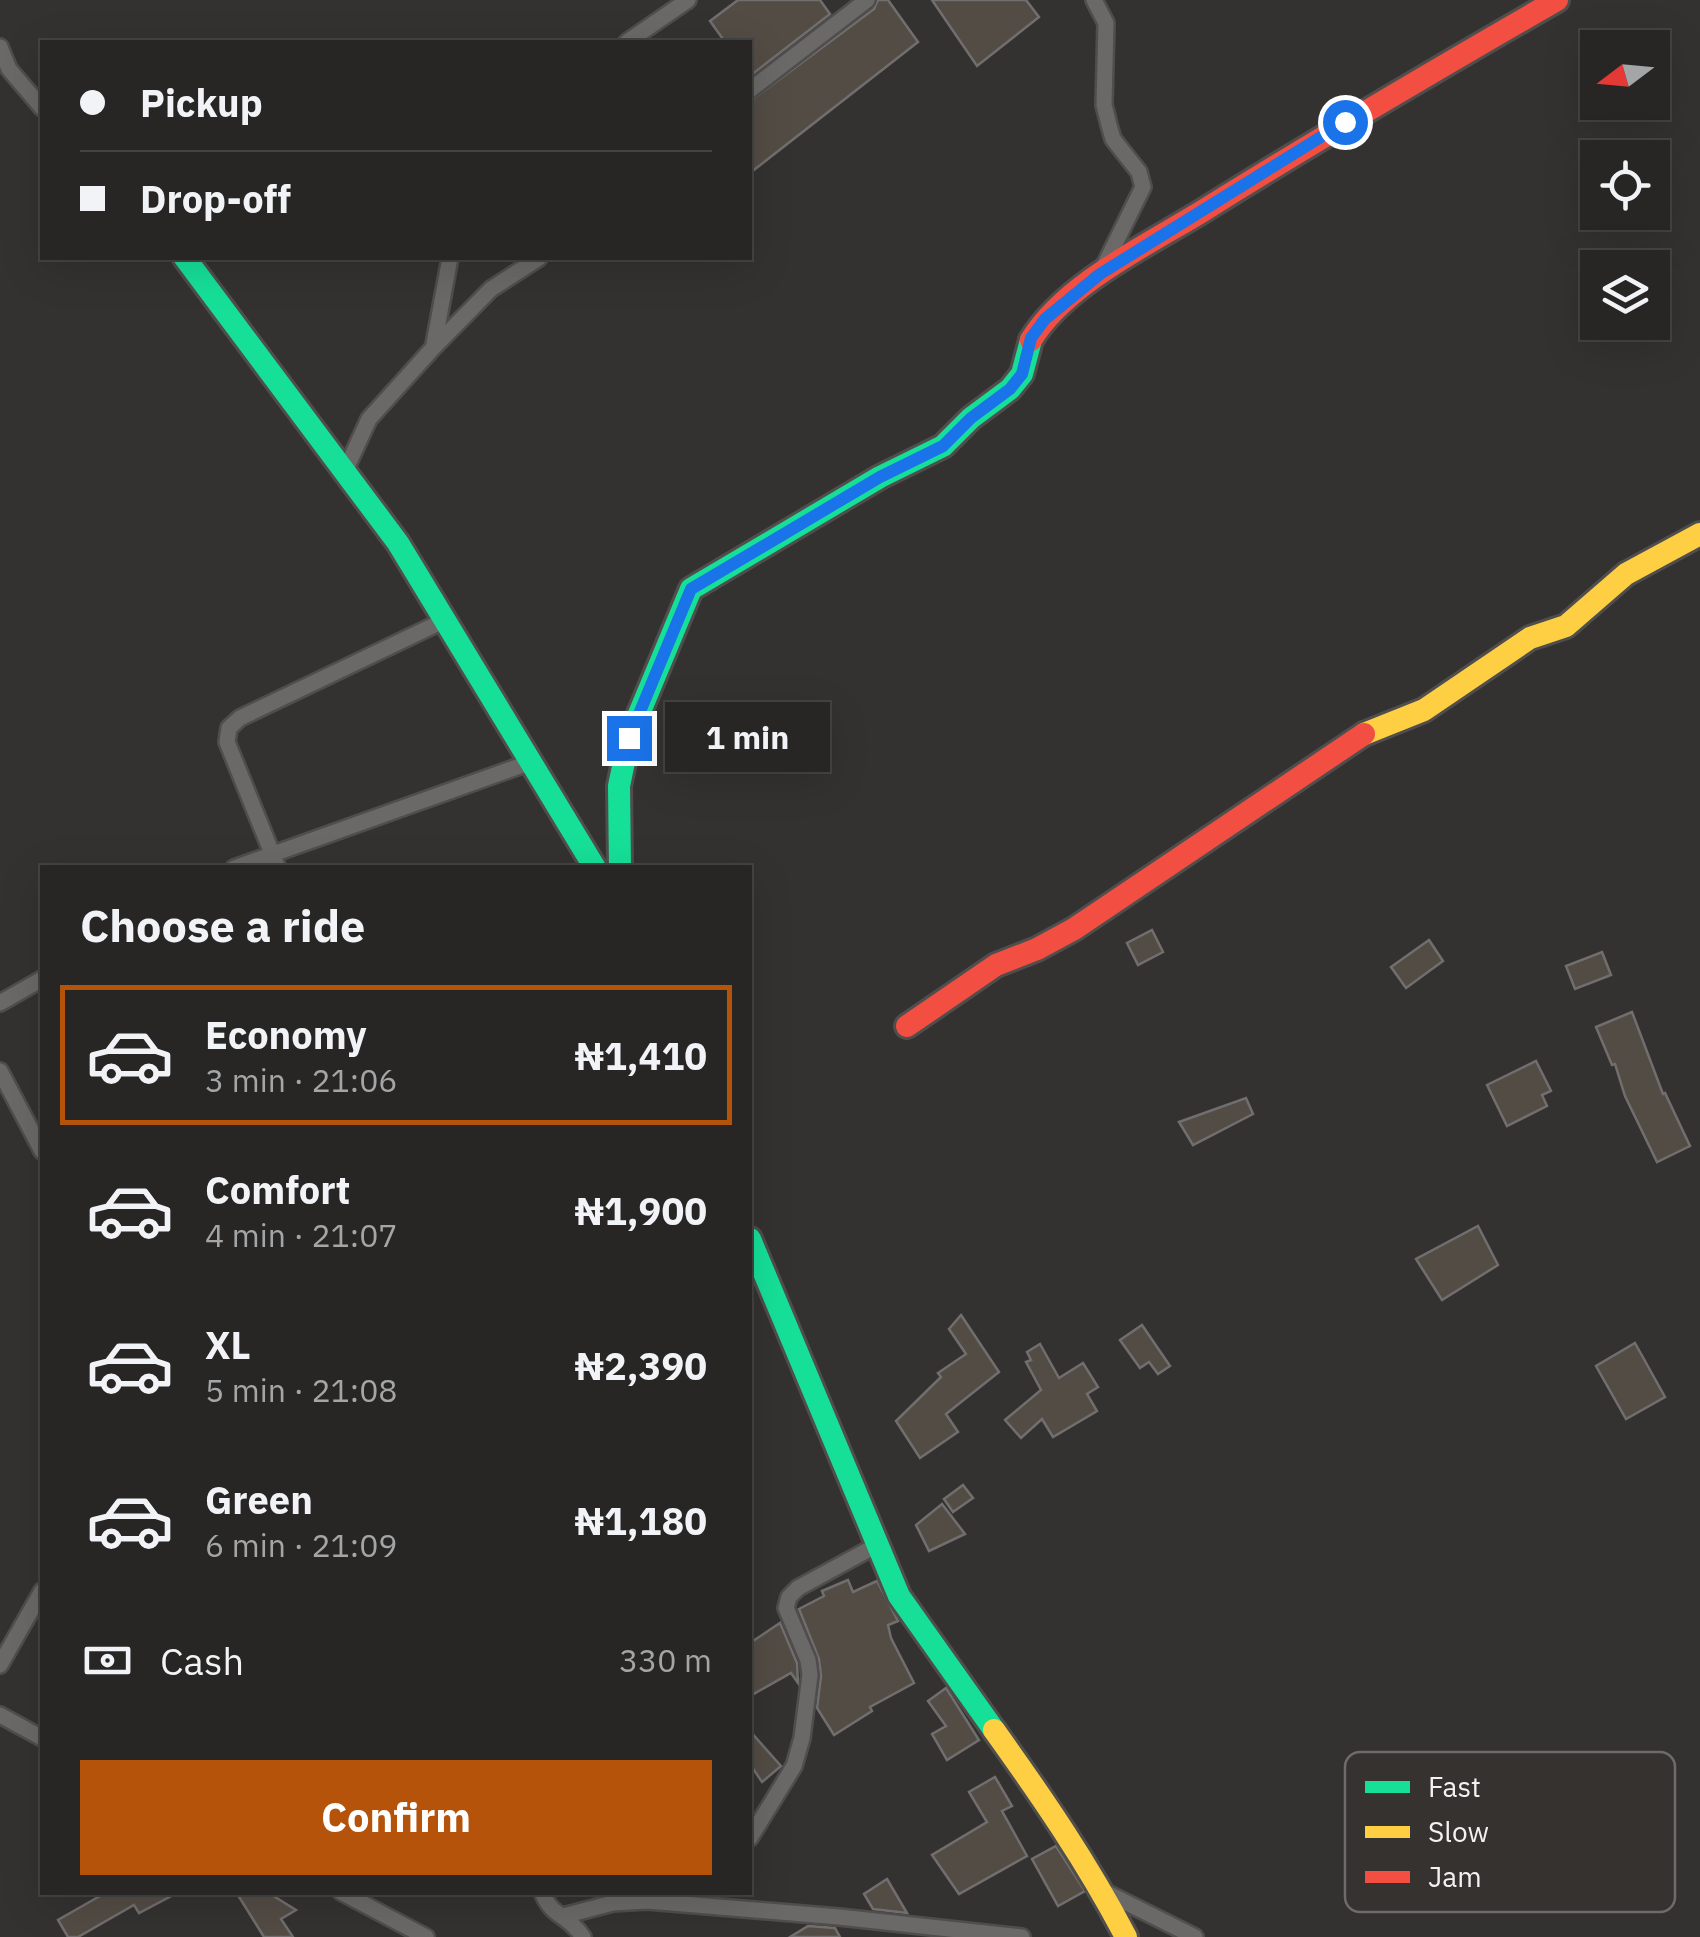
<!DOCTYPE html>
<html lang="en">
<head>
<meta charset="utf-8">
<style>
	:root { --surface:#272625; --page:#333232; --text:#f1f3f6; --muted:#a4a5a7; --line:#434342; --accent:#b45309 }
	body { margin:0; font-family:"IBM Plex Sans",sans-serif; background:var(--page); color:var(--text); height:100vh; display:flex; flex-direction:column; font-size:38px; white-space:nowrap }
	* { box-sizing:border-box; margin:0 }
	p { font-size:32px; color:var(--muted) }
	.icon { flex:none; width:55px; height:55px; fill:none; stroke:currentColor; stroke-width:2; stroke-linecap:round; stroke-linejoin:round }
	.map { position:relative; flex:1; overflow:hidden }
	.details { position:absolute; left:40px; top:865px; width:712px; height:1030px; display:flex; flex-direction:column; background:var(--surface); border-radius:0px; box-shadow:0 10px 40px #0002,0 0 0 2px var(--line) }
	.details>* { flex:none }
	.hud { position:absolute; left:40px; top:40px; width:712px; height:220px; border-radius:0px; box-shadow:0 10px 40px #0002,0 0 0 2px var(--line); display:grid; align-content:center; height:220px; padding:0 40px; background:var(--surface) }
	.needle { width:65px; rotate:254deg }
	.fabs { position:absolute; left:1580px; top:30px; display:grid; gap:20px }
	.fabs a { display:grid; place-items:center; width:90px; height:90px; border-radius:0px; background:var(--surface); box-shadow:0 10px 40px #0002,0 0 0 2px var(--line); font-size:50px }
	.end { position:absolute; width:45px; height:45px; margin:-22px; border:12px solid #1a73e8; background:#fff; box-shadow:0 0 0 5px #fff }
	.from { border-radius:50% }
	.bubble { position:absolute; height:70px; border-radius:0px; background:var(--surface); box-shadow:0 10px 40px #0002,0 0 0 2px var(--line); font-size:32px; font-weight:700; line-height:70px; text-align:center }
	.hud b { display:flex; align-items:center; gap:35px; height:95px; font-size:38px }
	.hud b+b { border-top:2px solid var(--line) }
	.hud i { width:25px; height:25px; background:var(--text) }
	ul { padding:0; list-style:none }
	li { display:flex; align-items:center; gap:30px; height:140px; margin:0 20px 15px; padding:0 20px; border:5px solid transparent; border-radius:0px }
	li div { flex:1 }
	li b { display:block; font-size:38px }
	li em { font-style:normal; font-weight:700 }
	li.active { border-color:var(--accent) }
	li>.icon { width:90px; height:90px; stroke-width:1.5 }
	h2 { padding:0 40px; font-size:45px; line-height:120px }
	.pay { display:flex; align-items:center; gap:25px; height:110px; padding:0 40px; font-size:38px }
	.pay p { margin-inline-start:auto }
	.cta { display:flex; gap:20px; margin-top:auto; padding:20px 40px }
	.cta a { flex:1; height:115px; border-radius:0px; background:var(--accent); color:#fff; font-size:40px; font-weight:700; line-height:115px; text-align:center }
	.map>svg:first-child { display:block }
</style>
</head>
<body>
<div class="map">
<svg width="1700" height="1937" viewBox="0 0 1700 1937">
	<rect width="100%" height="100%" fill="#343231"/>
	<g fill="#534c45" stroke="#706e6e" stroke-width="2.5">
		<path d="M 738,0 L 820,0 L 830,14 L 750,76 L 750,42 L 725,42 L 710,21 Z"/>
		<path d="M 878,0 L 888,0 L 918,42 L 750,173 L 750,101 L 874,9 Z"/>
		<path d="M 932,0 L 1026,0 L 1039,17 L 977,66 Z"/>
		<path d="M 1152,930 L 1163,952 L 1138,965 L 1127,943 Z"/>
		<path d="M 1429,940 L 1443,961 L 1406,988 L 1391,967 Z"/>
		<path d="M 1602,952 L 1611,975 L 1575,989 L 1566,966 Z"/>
		<path d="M 1632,1012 L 1663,1094 L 1665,1093 L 1690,1146 L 1657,1162 L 1625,1096 L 1615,1064 L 1612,1065 L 1596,1027 Z"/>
		<path d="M 1536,1061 L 1551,1091 L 1542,1095 L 1547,1106 L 1507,1126 L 1487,1085 Z"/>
		<path d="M 1246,1098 L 1253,1114 L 1193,1145 L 1179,1122 Z"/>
		<path d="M 1478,1226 L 1498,1265 L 1442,1300 L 1416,1259 Z"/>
		<path d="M 961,1315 L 999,1372 L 946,1414 L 958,1432 L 920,1458 L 896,1421 L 941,1377 L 938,1373 L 966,1354 L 949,1329 Z"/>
		<path d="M 1142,1325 L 1170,1366 L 1158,1374 L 1149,1362 L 1140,1368 L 1120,1340 Z"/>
		<path d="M 1635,1343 L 1665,1397 L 1626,1419 L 1596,1366 Z"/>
		<path d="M 1040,1344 L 1059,1378 L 1083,1363 L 1098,1387 L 1087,1394 L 1097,1411 L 1053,1437 L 1042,1419 L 1021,1438 L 1005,1420 L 1041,1390 L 1026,1362 L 1031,1360 L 1027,1352 Z"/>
		<path d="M 963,1485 L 973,1498 L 953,1512 L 944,1499 Z"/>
		<path d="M 942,1504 L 965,1534 L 929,1551 L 916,1525 Z"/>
		<path d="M 848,1580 L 853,1592 L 877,1581 L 898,1621 L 888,1625 L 891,1638 L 914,1683 L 870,1707 L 872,1711 L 834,1735 L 817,1708 L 821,1676 L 819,1659 L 799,1609 L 824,1596 L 822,1591 Z"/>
		<path d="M 780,1623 L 797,1663 L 798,1683 L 791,1673 L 750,1696 L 750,1643 Z"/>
		<path d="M 946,1688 L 979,1740 L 947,1760 L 932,1734 L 946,1726 L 928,1701 Z"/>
		<path d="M 750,1731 L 781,1766 L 762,1782 L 750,1764 Z"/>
		<path d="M 995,1777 L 1012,1806 L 1002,1811 L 1027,1856 L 959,1894 L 932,1855 L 987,1822 L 969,1792 Z"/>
		<path d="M 1056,1846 L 1085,1891 L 1058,1906 L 1032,1859 Z"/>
		<path d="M 887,1879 L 907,1913 L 873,1909 L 864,1894 Z"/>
		<path d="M 107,1892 L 179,1892 L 139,1913 L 134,1905 L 78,1937 L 68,1937 L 58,1920 Z"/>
		<path d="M 236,1892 L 267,1892 L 296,1910 L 281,1919 L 293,1937 L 264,1937 Z"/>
		<path d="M 808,1926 L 835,1928 L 840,1937 L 790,1937 Z"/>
	</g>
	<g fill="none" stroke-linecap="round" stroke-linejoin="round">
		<defs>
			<g id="street">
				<path d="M 1094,0 L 1106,23 L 1104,105 L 1109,125 L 1113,139 L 1139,172 L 1143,187 L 1101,272"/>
				<path d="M 627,42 L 688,0"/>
				<path d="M 0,47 L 9,69 L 42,108"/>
				<path d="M 750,90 L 867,0"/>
				<path d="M 434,344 L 450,258"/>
				<path d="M 345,471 L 369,419 L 433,348 L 491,289 L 539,258"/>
				<path d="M 234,868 L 531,762"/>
				<path d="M 278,868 L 227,742 L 229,728 L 240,718 L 445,620"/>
				<path d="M 0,1003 L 42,979"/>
				<path d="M 0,1071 L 42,1151"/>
				<path d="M 0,1665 L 42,1591"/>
				<path d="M 0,1715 L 42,1738"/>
				<path d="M 750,1838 L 794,1766 L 802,1738 L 810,1675 L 808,1660 L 786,1608 L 789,1597 L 798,1588 L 877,1545"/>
				<path d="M 341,1892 L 426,1937"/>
				<path d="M 542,1892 C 552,1918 567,1913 583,1937"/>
				<path d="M 1105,1892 L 1195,1937"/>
				<path d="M 563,1916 L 613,1903 L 647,1901 L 839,1917 L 1022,1937"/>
			</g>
			<g id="fast">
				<path d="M 185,258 L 398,543 L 595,868"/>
				<path d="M 620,868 L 619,786 L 629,738 L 691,589 L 880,477 L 943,446 L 971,418 L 1010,389 L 1022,374 L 1031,340"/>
				<path d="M 750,1239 L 899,1596 L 994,1730"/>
			</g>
			<g id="slow">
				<path d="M 1364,734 L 1424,710 L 1530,638 L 1566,626 L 1626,574 L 1700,534"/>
				<path d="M 994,1730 C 1042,1797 1088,1864 1126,1937"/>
			</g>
			<g id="jam">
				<path d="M 1031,340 C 1064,285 1147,245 1201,212 C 1318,139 1437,69 1557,0"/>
				<path d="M 907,1026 L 996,965 L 1037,949 L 1074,929 L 1364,734"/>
			</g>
		</defs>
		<use href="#street" stroke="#4f4e4d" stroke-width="20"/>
		<use href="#fast" stroke="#4f4e4d" stroke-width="28"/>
		<use href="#slow" stroke="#4f4e4d" stroke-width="28"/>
		<use href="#jam" stroke="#4f4e4d" stroke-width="28"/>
		<use href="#street" stroke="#6a6968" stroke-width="15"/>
		<use href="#fast" stroke="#16e098" stroke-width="22"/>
		<use href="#slow" stroke="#ffcf43" stroke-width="22"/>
		<use href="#jam" stroke="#f24e42" stroke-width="22"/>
	</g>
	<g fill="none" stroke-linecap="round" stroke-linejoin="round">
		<path stroke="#1a73e8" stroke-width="12" d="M 629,738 L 691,589 L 880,477 L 943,446 L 971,418 L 1010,389 L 1022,374 L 1031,338 L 1045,319 L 1100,274 L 1345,122"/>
	</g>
	<rect x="1345" y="1752" width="330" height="160" rx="15" fill="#353230" stroke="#6e6c6a" stroke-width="2.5"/>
	<rect x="1365" y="1781" width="45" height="12" fill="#16e098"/>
	<rect x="1365" y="1826" width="45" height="12" fill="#ffcf43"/>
	<rect x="1365" y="1871" width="45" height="12" fill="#f24e42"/>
	<g font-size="28" fill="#f4f2f1">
		<text x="1428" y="1797">Fast</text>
		<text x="1428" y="1842">Slow</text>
		<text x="1428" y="1887">Jam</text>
	</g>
</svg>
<div class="fabs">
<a><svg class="needle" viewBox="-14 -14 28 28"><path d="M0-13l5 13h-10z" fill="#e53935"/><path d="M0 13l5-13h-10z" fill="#a4a5a7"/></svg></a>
<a><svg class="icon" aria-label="locate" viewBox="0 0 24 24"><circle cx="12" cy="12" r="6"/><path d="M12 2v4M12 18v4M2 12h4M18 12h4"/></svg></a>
<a><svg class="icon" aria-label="layers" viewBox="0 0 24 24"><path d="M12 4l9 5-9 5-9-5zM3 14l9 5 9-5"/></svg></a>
</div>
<i class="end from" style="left:1345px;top:122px"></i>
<i class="end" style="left:629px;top:738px"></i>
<div class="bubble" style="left:665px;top:702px;width:165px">1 min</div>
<div class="hud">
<b><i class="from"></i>Pickup</b>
<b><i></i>Drop-off</b>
</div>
<section class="details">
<h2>Choose a ride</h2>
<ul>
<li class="active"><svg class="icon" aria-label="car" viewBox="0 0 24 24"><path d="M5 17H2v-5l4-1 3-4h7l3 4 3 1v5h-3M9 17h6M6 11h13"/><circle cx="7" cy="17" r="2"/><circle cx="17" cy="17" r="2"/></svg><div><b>Economy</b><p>3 min · 21:06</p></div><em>₦1,410</em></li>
<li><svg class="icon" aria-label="car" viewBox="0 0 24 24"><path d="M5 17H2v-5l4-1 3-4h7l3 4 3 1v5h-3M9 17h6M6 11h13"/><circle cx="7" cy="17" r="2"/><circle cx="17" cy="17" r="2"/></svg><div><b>Comfort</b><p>4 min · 21:07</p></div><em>₦1,900</em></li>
<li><svg class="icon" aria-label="car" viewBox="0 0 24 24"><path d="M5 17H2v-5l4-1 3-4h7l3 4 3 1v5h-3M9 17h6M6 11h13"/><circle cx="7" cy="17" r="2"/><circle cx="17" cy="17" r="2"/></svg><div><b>XL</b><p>5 min · 21:08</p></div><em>₦2,390</em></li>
<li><svg class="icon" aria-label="car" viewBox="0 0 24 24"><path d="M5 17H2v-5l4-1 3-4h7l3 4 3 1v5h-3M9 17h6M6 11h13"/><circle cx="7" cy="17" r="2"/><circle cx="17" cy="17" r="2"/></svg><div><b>Green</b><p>6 min · 21:09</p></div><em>₦1,180</em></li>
</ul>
<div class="pay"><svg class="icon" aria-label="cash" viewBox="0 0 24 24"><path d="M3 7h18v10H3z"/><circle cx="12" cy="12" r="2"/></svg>Cash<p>330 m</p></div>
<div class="cta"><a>Confirm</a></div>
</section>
</div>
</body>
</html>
